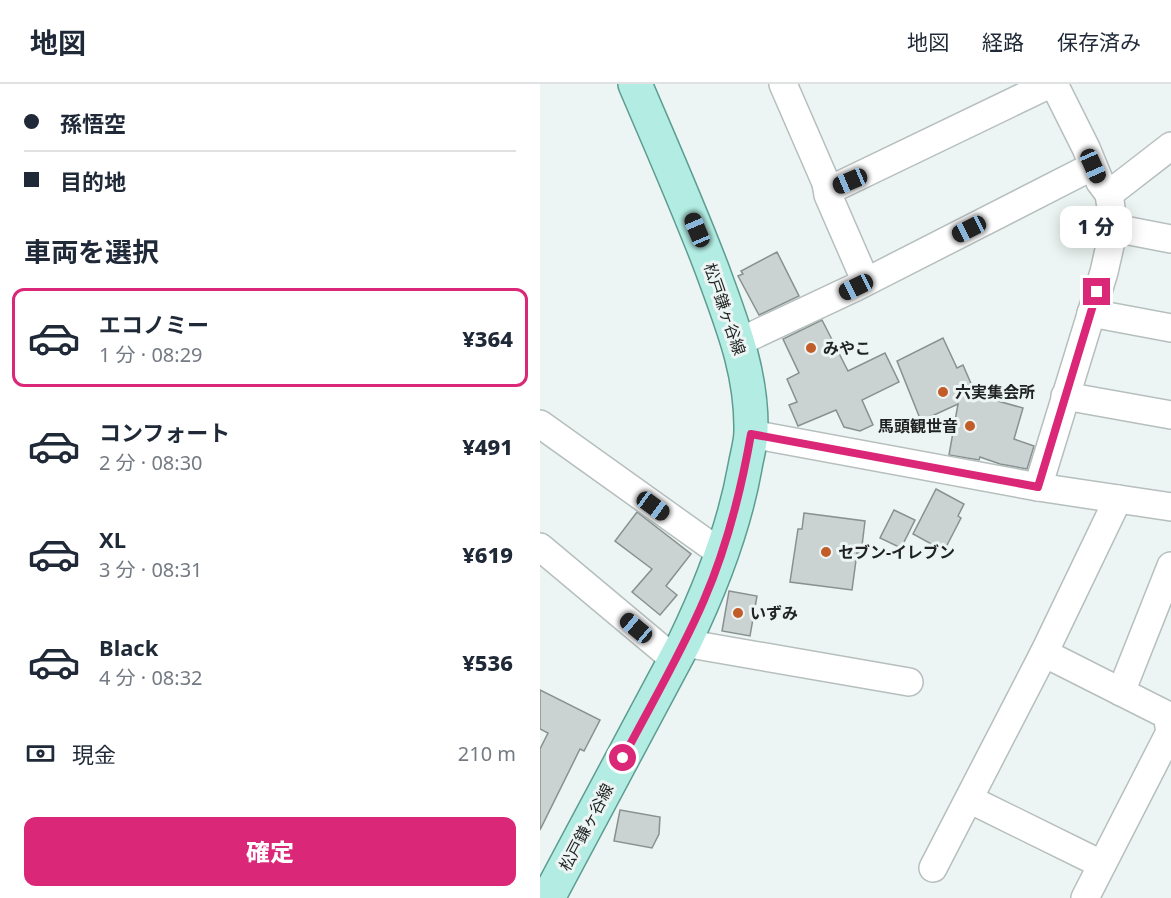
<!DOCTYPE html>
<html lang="ja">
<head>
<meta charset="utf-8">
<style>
	:root { --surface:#fff; --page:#f2f2f3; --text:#1f2937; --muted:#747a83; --line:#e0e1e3; --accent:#db2777 }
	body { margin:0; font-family:"Noto Sans","Noto Sans JP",sans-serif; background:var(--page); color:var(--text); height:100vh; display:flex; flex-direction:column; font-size:22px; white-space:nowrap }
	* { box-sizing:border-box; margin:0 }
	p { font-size:20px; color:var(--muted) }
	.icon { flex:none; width:33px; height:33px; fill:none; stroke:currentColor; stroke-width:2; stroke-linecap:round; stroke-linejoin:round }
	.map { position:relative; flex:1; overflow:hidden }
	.drawer { display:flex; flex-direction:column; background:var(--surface); width:540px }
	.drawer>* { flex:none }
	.guide { display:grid; align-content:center; height:132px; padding:0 24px; background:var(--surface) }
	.end { position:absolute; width:27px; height:27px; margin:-14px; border:8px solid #db2777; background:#fff; box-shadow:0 0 0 3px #fff }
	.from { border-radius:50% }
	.bubble { position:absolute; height:42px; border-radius:12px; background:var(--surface); box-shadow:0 3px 15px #0003; font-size:20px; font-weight:800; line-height:42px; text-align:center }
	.car { position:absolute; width:18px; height:36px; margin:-18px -9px; border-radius:8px; box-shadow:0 0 4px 2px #0007; background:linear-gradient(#222 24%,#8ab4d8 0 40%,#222 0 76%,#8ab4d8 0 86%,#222 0) }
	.guide b { display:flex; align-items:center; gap:21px; height:57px; font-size:22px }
	.guide b+b { border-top:2px solid var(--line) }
	.guide i { width:15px; height:15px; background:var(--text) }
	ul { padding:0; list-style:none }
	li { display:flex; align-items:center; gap:18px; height:99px; margin:0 12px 9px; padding:0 12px; border:3px solid transparent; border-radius:12px }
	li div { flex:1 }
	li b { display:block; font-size:22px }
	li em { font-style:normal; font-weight:800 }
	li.on { border-color:var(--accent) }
	li>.icon { width:54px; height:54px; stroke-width:1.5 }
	h2 { padding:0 24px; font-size:27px; line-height:72px }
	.pay { display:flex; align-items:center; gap:15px; height:66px; padding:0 24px; font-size:22px }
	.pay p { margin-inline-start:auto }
	.button { display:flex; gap:12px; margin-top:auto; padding:12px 24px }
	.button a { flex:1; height:69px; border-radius:12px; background:var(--accent); color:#fff; font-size:24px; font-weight:800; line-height:69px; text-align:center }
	header { display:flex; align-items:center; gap:36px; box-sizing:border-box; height:84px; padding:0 30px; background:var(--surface); border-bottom:2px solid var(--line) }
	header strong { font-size:28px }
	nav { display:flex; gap:33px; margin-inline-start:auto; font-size:21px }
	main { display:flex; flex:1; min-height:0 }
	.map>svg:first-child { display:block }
</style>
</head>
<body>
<header>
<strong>地図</strong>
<nav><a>地図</a><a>経路</a><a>保存済み</a></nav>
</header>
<main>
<section class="drawer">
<div class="guide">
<b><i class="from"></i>孫悟空</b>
<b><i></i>目的地</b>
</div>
<h2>車両を選択</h2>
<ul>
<li class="on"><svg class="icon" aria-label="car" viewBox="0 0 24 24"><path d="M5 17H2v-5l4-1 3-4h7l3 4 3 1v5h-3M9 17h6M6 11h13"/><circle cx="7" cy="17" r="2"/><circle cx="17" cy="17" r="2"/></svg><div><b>エコノミー</b><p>1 分 · 08:29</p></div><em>¥364</em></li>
<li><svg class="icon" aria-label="car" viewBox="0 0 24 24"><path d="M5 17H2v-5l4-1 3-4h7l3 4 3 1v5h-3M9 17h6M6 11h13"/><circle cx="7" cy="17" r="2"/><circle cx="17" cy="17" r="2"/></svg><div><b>コンフォート</b><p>2 分 · 08:30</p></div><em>¥491</em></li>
<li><svg class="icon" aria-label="car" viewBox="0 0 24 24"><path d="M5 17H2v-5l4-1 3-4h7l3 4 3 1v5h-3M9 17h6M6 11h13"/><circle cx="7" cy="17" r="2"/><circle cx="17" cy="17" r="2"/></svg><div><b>XL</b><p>3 分 · 08:31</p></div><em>¥619</em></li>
<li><svg class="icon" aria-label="car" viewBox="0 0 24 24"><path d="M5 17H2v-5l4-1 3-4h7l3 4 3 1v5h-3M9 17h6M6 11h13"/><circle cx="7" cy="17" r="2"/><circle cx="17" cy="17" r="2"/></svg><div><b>Black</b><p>4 分 · 08:32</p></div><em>¥536</em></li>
</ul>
<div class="pay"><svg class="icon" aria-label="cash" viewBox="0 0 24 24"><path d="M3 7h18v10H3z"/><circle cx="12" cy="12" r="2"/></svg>現金<p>210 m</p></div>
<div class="button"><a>確定</a></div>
</section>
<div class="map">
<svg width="631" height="814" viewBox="0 0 631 814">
	<rect width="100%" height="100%" fill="#ecf5f3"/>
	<g fill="#cad3d1" stroke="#88918f" stroke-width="1.5">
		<path d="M 237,168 L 259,212 L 219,231 L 198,192 L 203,190 L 201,187 Z"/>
		<path d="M 282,236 L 308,287 L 345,269 L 359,298 L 322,316 L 333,341 L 320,347 L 304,343 L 296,326 L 258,342 L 249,321 L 257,318 L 247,295 L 259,289 L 243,255 Z"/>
		<path d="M 403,254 L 417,284 L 423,281 L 436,311 L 483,324 L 474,355 L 494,362 L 487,385 L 460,380 L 440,373 L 439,376 L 409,371 L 418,320 L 381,337 L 357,277 Z"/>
		<path d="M 396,405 L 424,420 L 418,432 L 421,434 L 404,467 L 373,450 Z"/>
		<path d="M 354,426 L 375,436 L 361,464 L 340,454 Z"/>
		<path d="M 97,428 L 151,470 L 126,502 L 137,511 L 120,531 L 92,508 L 112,485 L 75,457 Z"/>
		<path d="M 264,429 L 325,437 L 321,470 L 317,469 L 312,506 L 250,498 L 258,445 L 262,445 Z"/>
		<path d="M 189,507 L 217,512 L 210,552 L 182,547 Z"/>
		<path d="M 0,606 L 60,636 L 44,667 L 40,665 L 0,746 L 0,665 L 8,649 L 0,645 Z"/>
		<path d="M 80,726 L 120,733 L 119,750 L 112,764 L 74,757 Z"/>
	</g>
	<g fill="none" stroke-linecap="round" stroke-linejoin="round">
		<defs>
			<g id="minor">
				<path d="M 243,0 L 286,99 L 296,103 L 510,0"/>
				<path d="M 286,99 L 288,111 L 325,196"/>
				<path d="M 569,110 L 631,62"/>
				<path d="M 574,144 L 631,155"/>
				<path d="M 551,229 L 631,244"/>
				<path d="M 199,258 L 316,203 L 553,82"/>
				<path d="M 525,312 L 631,331"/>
				<path d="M 0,340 L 182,470"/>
				<path d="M 211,350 L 498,403 L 631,423"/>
				<path d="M 498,403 L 564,188 L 574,144 L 569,110 L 560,98 L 546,64 L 514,0"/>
				<path d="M 0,463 L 135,576"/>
				<path d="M 144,559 L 369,598"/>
				<path d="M 504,569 L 578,415"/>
				<path d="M 581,608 L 631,482"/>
				<path d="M 429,715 L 561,780"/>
				<path d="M 393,784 L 504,569 L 627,631 L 630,648 L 545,814"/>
			</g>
			<path id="major" d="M 8,814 L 144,559 C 171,503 194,445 205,383 C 207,371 211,359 211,347 C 212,288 192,240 172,185 C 148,122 121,61 95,0"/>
		</defs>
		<use href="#minor" stroke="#b6bfbd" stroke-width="30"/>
		<use href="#major" stroke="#5d9d91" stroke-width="36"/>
		<use href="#minor" stroke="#fff" stroke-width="27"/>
		<use href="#major" stroke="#b2ece2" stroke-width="33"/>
	</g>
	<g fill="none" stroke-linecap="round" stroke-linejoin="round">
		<path stroke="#db2777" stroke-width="8" d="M 83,674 C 110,622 141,570 164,516 C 187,463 201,407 211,350 L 498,403 L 557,208"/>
	</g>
	<g fill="#c25d2a" stroke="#ecf5f3" stroke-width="2">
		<circle cx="271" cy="264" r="6"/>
		<circle cx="403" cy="308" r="6"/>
		<circle cx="430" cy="342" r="6"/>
		<circle cx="286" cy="468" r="6"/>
		<circle cx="198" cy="529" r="6"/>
	</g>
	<g text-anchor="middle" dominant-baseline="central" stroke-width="6" stroke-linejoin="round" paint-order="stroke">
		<g font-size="16" fill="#1f2221" stroke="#ecf5f3">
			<text transform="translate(185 225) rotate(71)">松戸鎌ヶ谷線</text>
			<text transform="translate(46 743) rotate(-62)">松戸鎌ヶ谷線</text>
		</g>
		<g font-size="16" font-weight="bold" fill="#1f2221" stroke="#ecf5f3" text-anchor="start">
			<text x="283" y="264">みやこ</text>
			<text x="415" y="308">六実集会所</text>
			<text x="418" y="342" text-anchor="end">馬頭観世音</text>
			<text x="298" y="468">セブン-イレブン</text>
			<text x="210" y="529">いずみ</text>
		</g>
	</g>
</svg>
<i class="end from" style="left:83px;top:674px"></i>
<i class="end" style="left:557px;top:208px"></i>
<div class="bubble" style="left:520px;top:122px;width:72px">1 分</div>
<i class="car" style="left:553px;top:82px;rotate:156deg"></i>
<i class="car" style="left:310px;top:97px;rotate:247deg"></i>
<i class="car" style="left:429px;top:145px;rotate:243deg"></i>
<i class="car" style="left:157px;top:146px;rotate:337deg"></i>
<i class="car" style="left:316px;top:203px;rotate:244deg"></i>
<i class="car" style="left:113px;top:422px;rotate:126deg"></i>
<i class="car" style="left:96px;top:544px;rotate:310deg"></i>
</div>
</main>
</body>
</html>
